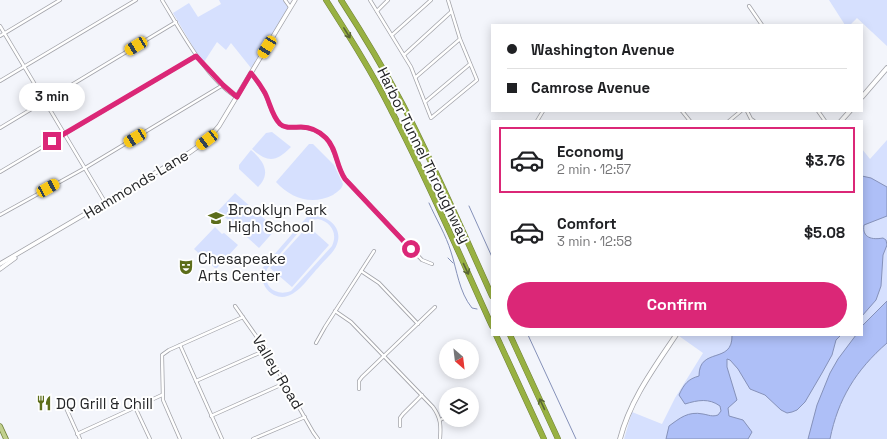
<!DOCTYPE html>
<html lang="en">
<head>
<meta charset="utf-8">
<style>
	:root { --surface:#fff; --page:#f6f6f6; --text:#202124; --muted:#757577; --line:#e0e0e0; --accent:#db2777 }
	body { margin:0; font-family:"Space Grotesk",sans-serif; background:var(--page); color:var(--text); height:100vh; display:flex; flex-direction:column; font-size:15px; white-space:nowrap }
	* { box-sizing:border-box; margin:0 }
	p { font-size:13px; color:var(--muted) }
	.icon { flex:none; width:22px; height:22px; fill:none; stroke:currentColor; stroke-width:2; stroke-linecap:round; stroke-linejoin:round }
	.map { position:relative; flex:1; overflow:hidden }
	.panel { position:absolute; left:491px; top:120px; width:372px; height:216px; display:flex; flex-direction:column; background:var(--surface); border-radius:0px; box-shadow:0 2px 10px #0003 }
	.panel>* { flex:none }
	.hud { position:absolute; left:491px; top:24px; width:372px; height:88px; border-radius:0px; box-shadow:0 2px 10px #0003; display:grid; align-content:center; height:88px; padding:0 16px; background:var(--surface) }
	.needle { width:26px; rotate:152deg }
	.buttons { position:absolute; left:439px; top:339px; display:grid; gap:8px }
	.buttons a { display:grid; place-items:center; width:40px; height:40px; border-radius:50%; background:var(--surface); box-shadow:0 2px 10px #0003; font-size:20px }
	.end { position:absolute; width:18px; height:18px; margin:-9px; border:5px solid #db2777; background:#fff; box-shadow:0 0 0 2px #fff }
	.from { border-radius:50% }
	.bubble { position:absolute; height:28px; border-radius:14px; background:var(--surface); box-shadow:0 2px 10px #0003; font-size:13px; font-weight:700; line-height:28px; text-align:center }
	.car { position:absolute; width:12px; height:24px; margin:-12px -6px; border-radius:5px; box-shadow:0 0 3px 1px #0007; background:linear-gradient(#f5c518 24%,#345 0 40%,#f5c518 0 76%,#345 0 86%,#f5c518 0) }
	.hud b { display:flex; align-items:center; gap:14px; height:38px; font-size:15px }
	.hud b+b { border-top:1px solid var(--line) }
	.hud i { width:10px; height:10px; background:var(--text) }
	ul { padding:7px 0 0; list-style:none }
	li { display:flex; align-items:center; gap:12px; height:66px; margin:0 8px 6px; padding:0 8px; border:2px solid transparent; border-radius:0px }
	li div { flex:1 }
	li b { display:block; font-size:15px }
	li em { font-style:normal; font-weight:700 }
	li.current { border-color:var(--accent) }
	li>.icon { width:36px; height:36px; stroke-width:1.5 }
	.action { display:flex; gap:8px; margin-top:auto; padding:8px 16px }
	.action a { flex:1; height:46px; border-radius:24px; background:var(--accent); color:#fff; font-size:16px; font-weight:700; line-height:46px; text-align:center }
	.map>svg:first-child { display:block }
</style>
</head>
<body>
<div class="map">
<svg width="887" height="439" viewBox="0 0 887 439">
	<rect width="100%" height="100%" fill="#f3f5fb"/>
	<g fill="#d6e0fe" fill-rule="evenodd">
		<path d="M 219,0 L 283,0 L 289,8 L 251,68 L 231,43 L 226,50 L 217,42 L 204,62 L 196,52 L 173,13 L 189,3 L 198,17 L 221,4 Z"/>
		<path d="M 829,0 L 887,0 L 887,46 L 857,18 L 850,25 L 845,25 Z"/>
		<path d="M 272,132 L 291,147 C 276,162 268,163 252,149 L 266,133 Z"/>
		<path d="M 887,140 L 887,439 L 624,439 L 632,412 L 662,424 L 675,398 L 703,353 L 679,336 L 680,335 L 862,335 L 862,149 L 870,159 Z"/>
		<path d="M 309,144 L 313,144 L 334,165 L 343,184 C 342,189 337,192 333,195 C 311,206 291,198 276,182 Z"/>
		<path d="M 251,150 C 263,160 272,173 258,187 L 239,169 L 239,165 Z"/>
		<path d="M 235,193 L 276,229 L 259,248 L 218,211 Z"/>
		<path d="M 313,210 L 316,213 L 314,216 C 329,216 343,228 337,244 C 334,253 324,260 318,268 C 307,279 293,304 274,295 C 266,291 263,284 261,275 L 255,282 L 252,280 ZM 318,219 C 331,222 338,233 332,246 L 291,291 C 275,297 262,286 267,269 L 304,226 L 312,220 Z"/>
		<path d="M 308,226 L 329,245 L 292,287 L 270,268 Z"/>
		<path d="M 215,227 L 222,234 L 224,233 L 238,245 L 216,269 L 194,249 Z"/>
	</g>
	<g fill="#aebff7" stroke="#8591b9">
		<path d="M 862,176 L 871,178 L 887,187 L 887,216 L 864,225 C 862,238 872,240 883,238 L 886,240 L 887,245 L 883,255 L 881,286 L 876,300 L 862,316 Z"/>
		<path d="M 887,301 L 887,343 C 856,370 838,399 830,439 L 808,439 L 817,405 L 830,373 L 838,359 L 856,335 L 862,335 L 862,326 Z"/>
		<path d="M 732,335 L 841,335 L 836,340 L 832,355 L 822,373 L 805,402 L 797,410 L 792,412 L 787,413 L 781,410 L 765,395 L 750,389 L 738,369 L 730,360 L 727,359 L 727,367 L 737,400 L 728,408 L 729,416 L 743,420 L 752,432 L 748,439 L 666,439 L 669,426 C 680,418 688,411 703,414 C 709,415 712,417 718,415 L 721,411 L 720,406 C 709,398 698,400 685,404 L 679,395 C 684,384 688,379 699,376 C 699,346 733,365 732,335 Z"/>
	</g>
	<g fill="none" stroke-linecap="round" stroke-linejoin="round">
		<g stroke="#8591b9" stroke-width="1">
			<path d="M 429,203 C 436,219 446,235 451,252 C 457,270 459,292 472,308 L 477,309"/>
			<path d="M 469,206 L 492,257"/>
			<path d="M 448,258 L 453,263"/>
			<path d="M 528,335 L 576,439"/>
		</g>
		<defs>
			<g id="minor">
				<path d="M 162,0 C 181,31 205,77 236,97"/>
				<path d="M 285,0 L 290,7"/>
				<path d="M 370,0 L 411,67 L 431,118 L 477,80 L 460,39 L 448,0"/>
				<path d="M 749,6 L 762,25"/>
				<path d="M 377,11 L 388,0"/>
				<path d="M 0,26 L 105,202"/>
				<path d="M 392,35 L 431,0"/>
				<path d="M 0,36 L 60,0"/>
				<path d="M 404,55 L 451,12"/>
				<path d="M 251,73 C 256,80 261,86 265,94 C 270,103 272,116 280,124 C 287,130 299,126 307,128 C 338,135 332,159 345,179 L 422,260 L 432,264"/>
				<path d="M 416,77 L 460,39"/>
				<path d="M 0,81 L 136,0"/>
				<path d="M 425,102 L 470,64"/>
				<path d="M 682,111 L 690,121"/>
				<path d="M 747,111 L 751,119 L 754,121"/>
				<path d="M 818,111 L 825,121"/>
				<path d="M 537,121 L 543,111"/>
				<path d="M 729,121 L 741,111"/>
				<path d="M 0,128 L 176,22"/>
				<path d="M 0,172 L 196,56"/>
				<path d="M 0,215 L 85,168 L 223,85"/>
				<path d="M 361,271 L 379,283 L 418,324"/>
				<path d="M 235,306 L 266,350 L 313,432 L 318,439"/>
				<path d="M 335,311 L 351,322 L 433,407 C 441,418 441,426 440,439"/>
				<path d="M 316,343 L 325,327 L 374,251"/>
				<path d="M 180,345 L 222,439"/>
				<path d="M 196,381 L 266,350"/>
				<path d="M 359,389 L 359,381 L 362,377 L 435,307"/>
				<path d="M 135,407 L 150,439"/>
				<path d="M 66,408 L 80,439"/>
				<path d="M 211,416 L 285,383"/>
				<path d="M 440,420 L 446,417"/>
				<path d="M 400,426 L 400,418 L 403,414 L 422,395"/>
				<path d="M 77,434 L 162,395"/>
				<path d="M 180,439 L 163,400 L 162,355 L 169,350 L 243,317"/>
				<path d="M 253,439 L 305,417"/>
			</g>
			<g id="tertiary">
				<path d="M 0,264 L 189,153 L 207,140 L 219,126 L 295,0"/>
				<path d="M 0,269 L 15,258"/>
			</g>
			<g id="secondary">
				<path d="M 862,97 L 887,68"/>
				<path d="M 841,121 L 850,111"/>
				<path d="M 620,439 C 630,400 654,368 676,335"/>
			</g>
			<path id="primary" d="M 0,426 L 6,439"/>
			<g id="motorway">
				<path d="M 326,0 C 349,36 372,72 391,110 C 428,180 459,254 492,326"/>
				<path d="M 341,0 C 363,34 384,69 403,105 C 435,167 463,232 492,296"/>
				<path d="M 496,335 L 544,439"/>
				<path d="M 510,335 L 558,439"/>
			</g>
		</defs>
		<use href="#minor" stroke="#a2a3a9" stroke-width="4"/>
		<use href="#tertiary" stroke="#a2a3a9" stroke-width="5"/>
		<use href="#secondary" stroke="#a2a3a9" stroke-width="5.5"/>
		<use href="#primary" stroke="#708039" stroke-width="5.5"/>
		<use href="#motorway" stroke="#708039" stroke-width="6"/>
		<use href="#minor" stroke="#fff" stroke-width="2.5"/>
		<use href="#tertiary" stroke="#fff" stroke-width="3.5"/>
		<use href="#secondary" stroke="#fff" stroke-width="4"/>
		<use href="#primary" stroke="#c1d08e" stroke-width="4"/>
		<use href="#motorway" stroke="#98b142" stroke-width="5"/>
	</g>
	<defs><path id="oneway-shaft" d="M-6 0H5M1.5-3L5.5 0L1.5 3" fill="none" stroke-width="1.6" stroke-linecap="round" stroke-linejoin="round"/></defs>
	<g stroke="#596534">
		<use href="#oneway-shaft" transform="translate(347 33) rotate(58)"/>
		<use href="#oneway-shaft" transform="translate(466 269) rotate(65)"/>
		<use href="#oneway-shaft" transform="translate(542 404) rotate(-115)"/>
	</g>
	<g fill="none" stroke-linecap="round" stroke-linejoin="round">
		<path stroke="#db2777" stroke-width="5" d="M 52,141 L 196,56 L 223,85 L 237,97 L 251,73 C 256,79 261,86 265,93 C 270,103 272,116 280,124 C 285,129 294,127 301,127 C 310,127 319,131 326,138 C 337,149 336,166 345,179 L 411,249"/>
	</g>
	<defs>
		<symbol id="school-bare" viewBox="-9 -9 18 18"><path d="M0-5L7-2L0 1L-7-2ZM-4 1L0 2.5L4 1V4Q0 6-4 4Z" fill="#5c6d1a" stroke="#fff" stroke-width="2.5" paint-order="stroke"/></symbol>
		<symbol id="theatre-bare" viewBox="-9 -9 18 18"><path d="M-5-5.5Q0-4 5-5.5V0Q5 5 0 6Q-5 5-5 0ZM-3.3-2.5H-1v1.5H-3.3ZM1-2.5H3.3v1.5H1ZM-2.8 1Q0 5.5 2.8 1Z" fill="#5c6d1a" stroke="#fff" stroke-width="2.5" paint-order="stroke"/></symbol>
		<symbol id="restaurant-bare" viewBox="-9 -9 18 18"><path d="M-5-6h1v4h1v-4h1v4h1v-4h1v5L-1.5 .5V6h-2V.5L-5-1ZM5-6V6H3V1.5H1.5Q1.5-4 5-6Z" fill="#5c6d1a" stroke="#fff" stroke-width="2.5" paint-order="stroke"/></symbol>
	</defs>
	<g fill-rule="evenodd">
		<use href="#school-bare" x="205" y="207" width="22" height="22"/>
		<use href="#theatre-bare" x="175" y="256" width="22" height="22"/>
		<use href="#restaurant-bare" x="33" y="392" width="22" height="22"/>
	</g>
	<g text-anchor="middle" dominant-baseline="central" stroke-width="4" stroke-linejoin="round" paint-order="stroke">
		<g font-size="15" fill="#252628" stroke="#fff">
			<text transform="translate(424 155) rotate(64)">Harbor Tunnel Throughway</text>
			<text transform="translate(136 184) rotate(-31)">Hammonds Lane</text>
			<text transform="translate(278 372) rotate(59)">Valley Road</text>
		</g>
		<g font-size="15" fill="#252628" stroke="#fff" text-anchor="start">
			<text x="228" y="209">Brooklyn Park<tspan x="228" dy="17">High School</tspan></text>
			<text x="198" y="258">Chesapeake<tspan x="198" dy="17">Arts Center</tspan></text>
			<text x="56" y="403">DQ Grill &amp; Chill</text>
		</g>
	</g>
</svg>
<div class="buttons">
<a><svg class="needle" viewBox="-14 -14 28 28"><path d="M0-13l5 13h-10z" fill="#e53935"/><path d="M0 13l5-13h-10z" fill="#757577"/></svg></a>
<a><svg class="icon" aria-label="layers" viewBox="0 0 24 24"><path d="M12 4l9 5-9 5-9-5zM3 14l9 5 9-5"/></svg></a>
</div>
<i class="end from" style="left:411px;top:249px"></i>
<i class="end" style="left:52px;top:141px"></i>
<div class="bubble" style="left:19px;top:83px;width:66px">3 min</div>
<i class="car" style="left:136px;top:46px;rotate:239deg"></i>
<i class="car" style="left:267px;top:47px;rotate:212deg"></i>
<i class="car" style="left:135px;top:138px;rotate:239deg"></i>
<i class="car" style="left:207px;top:140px;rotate:233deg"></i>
<i class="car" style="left:48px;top:188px;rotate:61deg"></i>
<div class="hud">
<b><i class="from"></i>Washington Avenue</b>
<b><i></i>Camrose Avenue</b>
</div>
<section class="panel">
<ul>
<li class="current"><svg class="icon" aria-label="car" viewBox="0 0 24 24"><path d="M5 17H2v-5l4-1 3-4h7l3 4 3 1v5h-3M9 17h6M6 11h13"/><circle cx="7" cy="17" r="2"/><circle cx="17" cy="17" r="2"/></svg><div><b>Economy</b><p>2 min · 12:57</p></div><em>$3.76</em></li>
<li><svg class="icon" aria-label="car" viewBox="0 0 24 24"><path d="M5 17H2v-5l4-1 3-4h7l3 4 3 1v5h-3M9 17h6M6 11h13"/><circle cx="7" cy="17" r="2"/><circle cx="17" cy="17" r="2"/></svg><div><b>Comfort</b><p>3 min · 12:58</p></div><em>$5.08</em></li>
</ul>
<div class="action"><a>Confirm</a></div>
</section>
</div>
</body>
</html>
